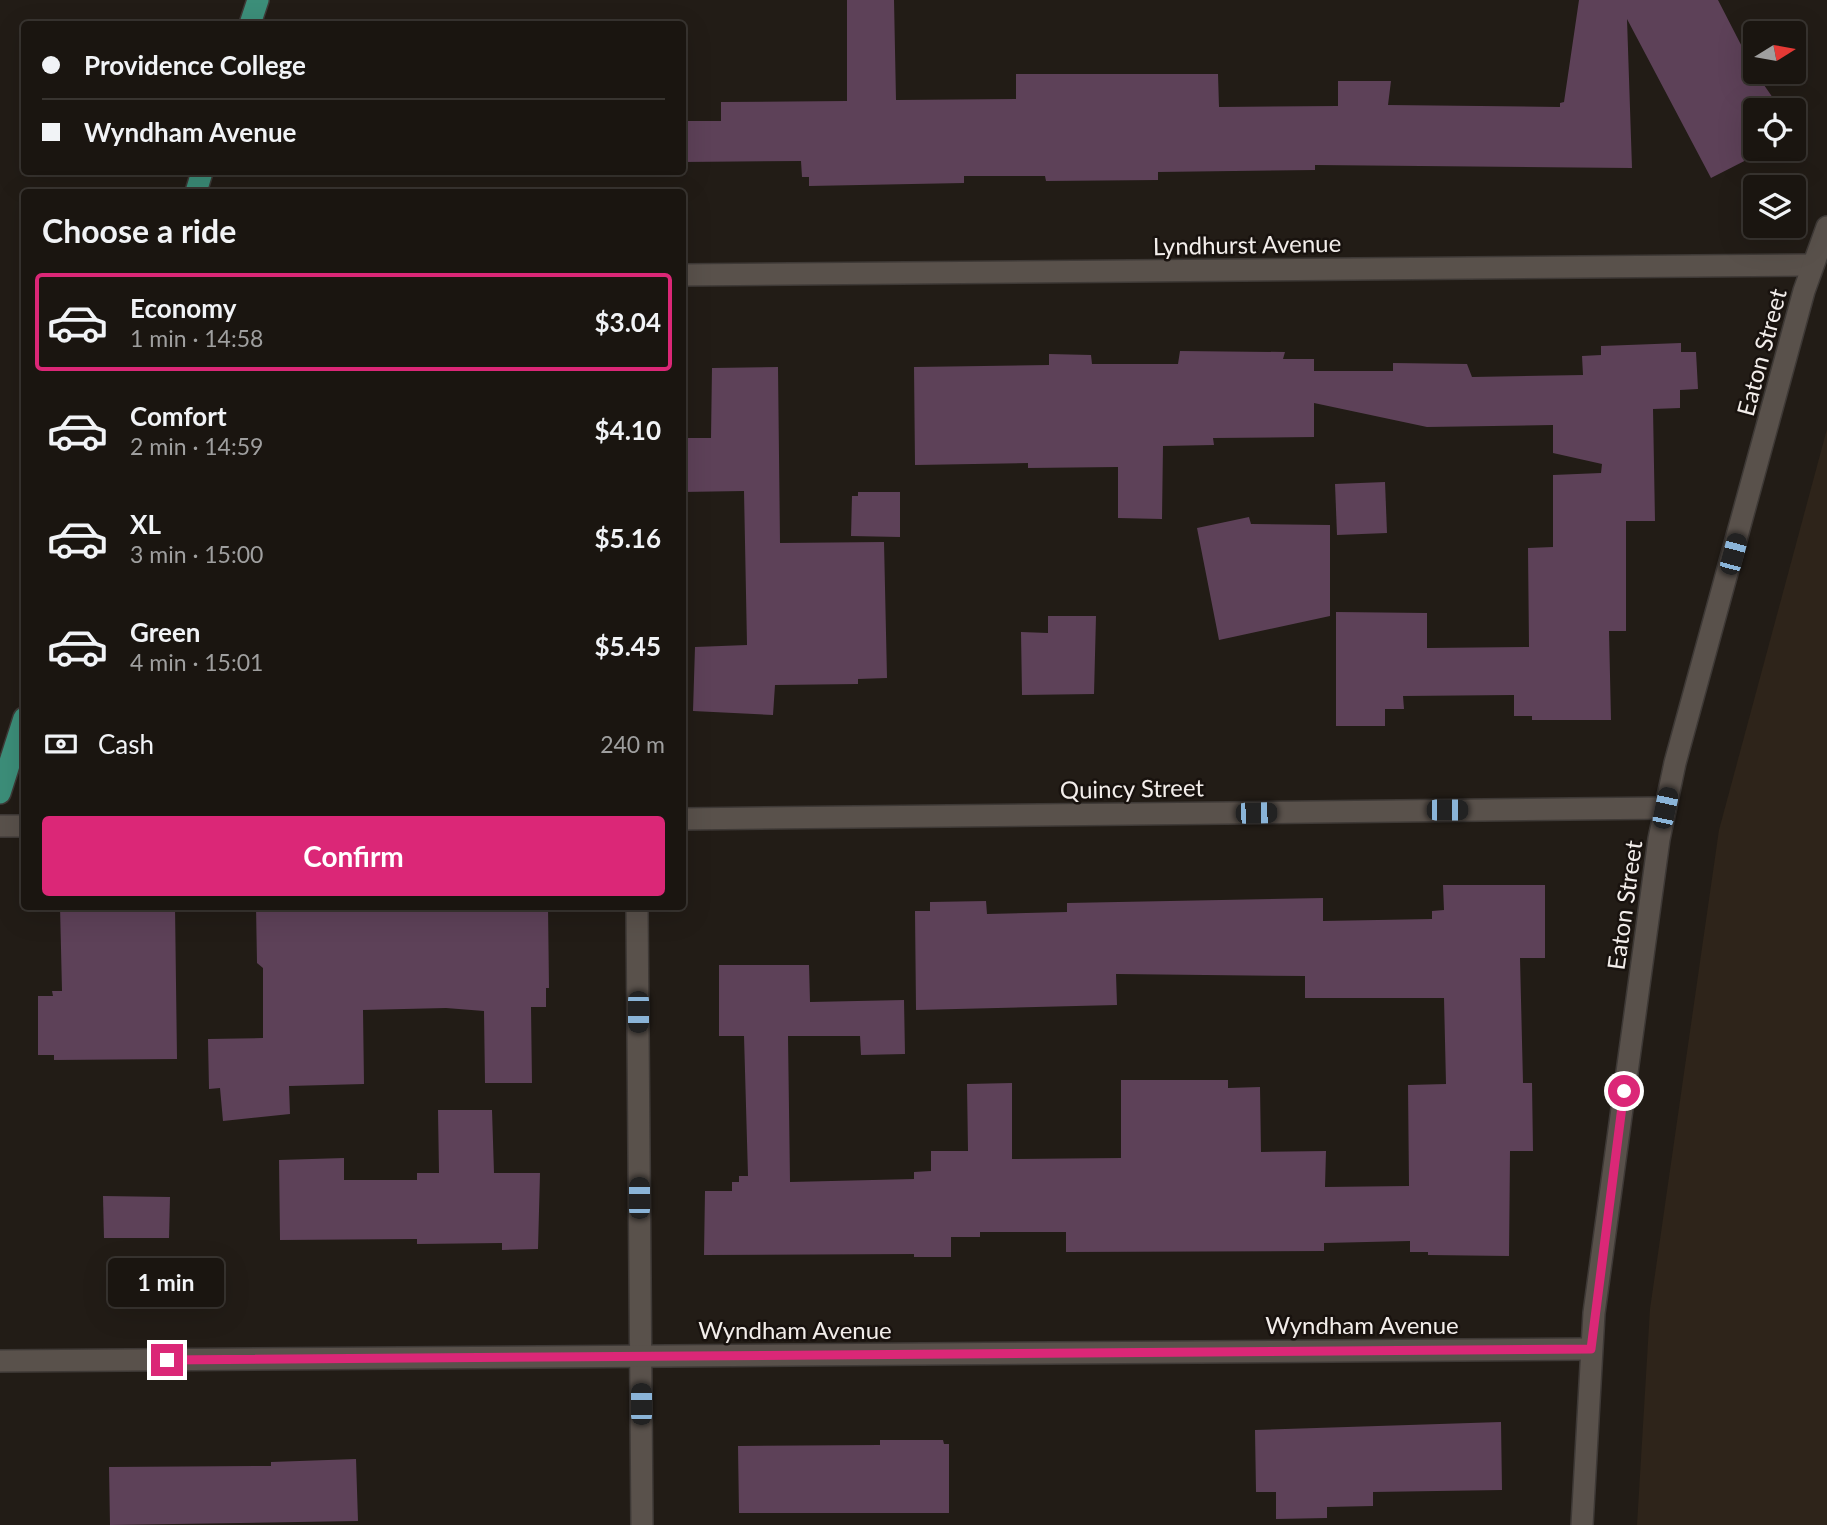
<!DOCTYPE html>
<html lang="en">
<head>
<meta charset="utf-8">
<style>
	:root { --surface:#1a1510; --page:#231e19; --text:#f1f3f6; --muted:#9f9f9f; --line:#383430; --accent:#db2777 }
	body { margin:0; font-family:Lato,sans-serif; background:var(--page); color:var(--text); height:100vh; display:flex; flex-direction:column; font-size:26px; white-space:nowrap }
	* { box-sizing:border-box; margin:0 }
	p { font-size:23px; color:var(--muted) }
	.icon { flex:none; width:38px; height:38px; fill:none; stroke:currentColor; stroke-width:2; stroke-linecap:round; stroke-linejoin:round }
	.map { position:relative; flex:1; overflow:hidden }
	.panel { position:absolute; left:21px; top:189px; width:665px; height:721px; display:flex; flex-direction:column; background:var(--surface); border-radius:7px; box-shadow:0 7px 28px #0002,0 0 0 2px var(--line) }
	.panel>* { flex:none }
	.banner { position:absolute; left:21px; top:21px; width:665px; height:154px; border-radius:7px; box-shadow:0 7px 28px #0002,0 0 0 2px var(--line); display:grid; align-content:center; height:154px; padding:0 21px; background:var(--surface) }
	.needle { width:46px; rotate:79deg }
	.buttons { position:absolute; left:1743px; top:21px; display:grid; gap:14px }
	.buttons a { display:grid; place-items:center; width:63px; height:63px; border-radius:7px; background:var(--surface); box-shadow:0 7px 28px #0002,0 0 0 2px var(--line); font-size:35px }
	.end { position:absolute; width:32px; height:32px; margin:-16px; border:9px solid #db2777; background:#fff; box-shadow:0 0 0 4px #fff }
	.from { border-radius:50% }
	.bubble { position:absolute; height:49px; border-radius:7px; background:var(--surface); box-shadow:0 7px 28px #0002,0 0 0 2px var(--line); font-size:23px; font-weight:700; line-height:49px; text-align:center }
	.car { position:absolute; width:21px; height:42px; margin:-21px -10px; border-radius:9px; box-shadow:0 0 5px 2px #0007; background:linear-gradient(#222 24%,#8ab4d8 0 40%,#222 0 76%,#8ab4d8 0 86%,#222 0) }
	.banner b { display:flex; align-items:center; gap:24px; height:66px; font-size:26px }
	.banner b+b { border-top:2px solid var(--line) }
	.banner i { width:18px; height:18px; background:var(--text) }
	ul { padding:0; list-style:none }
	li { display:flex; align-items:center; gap:21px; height:98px; margin:0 14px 10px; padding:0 7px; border:4px solid transparent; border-radius:7px }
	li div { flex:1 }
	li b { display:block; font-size:26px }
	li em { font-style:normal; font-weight:700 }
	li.selected { border-color:var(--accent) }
	li>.icon { width:63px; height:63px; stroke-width:1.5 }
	h2 { padding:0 21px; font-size:32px; line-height:84px }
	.pay { display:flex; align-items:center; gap:18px; height:77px; padding:0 21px; font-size:26px }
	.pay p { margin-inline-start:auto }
	.cta { display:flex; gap:14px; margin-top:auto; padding:14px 21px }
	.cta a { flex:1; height:80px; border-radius:7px; background:var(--accent); color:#fff; font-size:28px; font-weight:700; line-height:80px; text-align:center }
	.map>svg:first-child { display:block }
</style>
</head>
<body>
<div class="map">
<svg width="1827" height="1525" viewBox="0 0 1827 1525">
	<rect width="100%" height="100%" fill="#221c16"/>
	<path fill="#2e241a" d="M 1827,429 L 1827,1525 L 1637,1525 L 1650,1309 L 1719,830 Z"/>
	<g fill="#5d4158">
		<path d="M 847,0 L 894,0 L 896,100 L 1016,99 L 1016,74 L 1218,74 L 1219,107 L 1338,106 L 1338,81 L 1391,81 L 1388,105 L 1560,107 L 1560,103 L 1564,102 L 1579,0 L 1718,0 L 1755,72 L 1773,98 L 1774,110 L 1755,110 L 1755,149 L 1768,149 L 1711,178 L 1627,19 L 1632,168 L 1315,165 L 1315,170 L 1158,172 L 1158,180 L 1046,181 L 1045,176 L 964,176 L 964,183 L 809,186 L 809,177 L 802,177 L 801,161 L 682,162 L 682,121 L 721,121 L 721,102 L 847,101 Z"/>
		<path d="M 1681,343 L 1681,352 L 1696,352 L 1698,389 L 1680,390 L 1680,408 L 1653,409 L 1655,521 L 1626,521 L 1626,631 L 1609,631 L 1611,720 L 1532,720 L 1532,716 L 1514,716 L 1514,695 L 1403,696 L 1404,709 L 1385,709 L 1385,726 L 1336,726 L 1336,612 L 1427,613 L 1427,648 L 1529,647 L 1528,548 L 1553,547 L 1553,475 L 1601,473 L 1602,464 L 1553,453 L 1553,425 L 1427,427 L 1314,403 L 1314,437 L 1213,438 L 1214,445 L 1163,446 L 1162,519 L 1118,518 L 1118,467 L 1028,468 L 1028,463 L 915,465 L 914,367 L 1049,365 L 1049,354 L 1091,355 L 1092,364 L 1178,364 L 1180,351 L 1285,352 L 1283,359 L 1314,359 L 1314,371 L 1393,371 L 1393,363 L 1467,364 L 1472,377 L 1583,375 L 1582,356 L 1601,355 L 1601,346 Z"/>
		<path d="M 778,367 L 780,543 L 884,542 L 887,678 L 858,679 L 858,684 L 775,685 L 773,715 L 693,711 L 695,647 L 747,645 L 744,491 L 682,492 L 682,438 L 711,438 L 712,368 Z"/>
		<path d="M 1385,482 L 1387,533 L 1337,535 L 1335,484 Z"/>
		<path d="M 858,492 L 900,492 L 900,537 L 851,536 L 852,496 L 858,496 Z"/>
		<path d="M 1249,517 L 1251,524 L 1330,525 L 1330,616 L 1219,640 L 1197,528 Z"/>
		<path d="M 1048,616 L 1096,616 L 1094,694 L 1022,695 L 1021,632 L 1048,633 Z"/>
		<path d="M 1443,885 L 1545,885 L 1545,958 L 1520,958 L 1523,1083 L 1532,1083 L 1533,1151 L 1510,1151 L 1509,1256 L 1428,1255 L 1428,1252 L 1410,1252 L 1410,1241 L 1324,1243 L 1324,1251 L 1066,1252 L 1066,1232 L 980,1232 L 980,1237 L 951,1237 L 951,1257 L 914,1257 L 914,1254 L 704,1255 L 705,1191 L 732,1191 L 732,1182 L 739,1182 L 739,1176 L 748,1176 L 744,1036 L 719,1036 L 719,965 L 809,965 L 810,1002 L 904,1000 L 905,1054 L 861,1055 L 860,1036 L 788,1036 L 790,1182 L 914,1179 L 914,1172 L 931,1171 L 931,1151 L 968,1151 L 967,1084 L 1012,1083 L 1012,1159 L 1121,1158 L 1121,1080 L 1228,1080 L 1228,1088 L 1260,1087 L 1261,1152 L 1326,1151 L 1325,1187 L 1409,1186 L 1408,1085 L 1446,1084 L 1444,998 L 1305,998 L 1305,976 L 1116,974 L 1117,1005 L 916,1010 L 915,911 L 930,911 L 930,902 L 986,901 L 987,914 L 1067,912 L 1067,903 L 1323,898 L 1323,921 L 1432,919 L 1432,911 L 1444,910 Z"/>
		<path d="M 60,906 L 175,906 L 177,1059 L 54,1060 L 54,1055 L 38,1055 L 38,996 L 53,996 L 52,991 L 62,991 Z"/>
		<path d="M 256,906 L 548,906 L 549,988 L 546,988 L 546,1007 L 531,1007 L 532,1083 L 485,1083 L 484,1011 L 446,1008 L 363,1010 L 364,1084 L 289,1086 L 290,1114 L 223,1121 L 220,1088 L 209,1089 L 208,1039 L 263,1038 L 263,968 L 257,963 Z"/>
		<path d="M 438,1110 L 492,1110 L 494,1173 L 540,1173 L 538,1249 L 502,1250 L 502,1243 L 417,1244 L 417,1239 L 280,1240 L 279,1160 L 344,1158 L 344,1180 L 417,1180 L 417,1173 L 439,1173 Z"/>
		<path d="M 103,1196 L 170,1197 L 169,1238 L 104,1238 Z"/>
		<path d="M 1501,1422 L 1502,1490 L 1373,1492 L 1373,1506 L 1327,1507 L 1327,1518 L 1276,1519 L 1276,1492 L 1256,1492 L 1255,1430 Z"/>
		<path d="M 880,1440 L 943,1440 L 944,1444 L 949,1444 L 949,1513 L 739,1513 L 738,1446 L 880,1445 Z"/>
		<path d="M 356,1459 L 358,1521 L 110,1525 L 109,1467 L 271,1466 L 271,1462 Z"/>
	</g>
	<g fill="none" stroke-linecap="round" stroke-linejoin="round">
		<defs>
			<g id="minor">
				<path d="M 682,275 L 1812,265"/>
				<path d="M 682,819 L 1665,808"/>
				<path d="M 0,826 L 24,826"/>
				<path d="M 637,906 L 642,1525"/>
				<path d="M 0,1361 L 1591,1349"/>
			</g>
			<path id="tertiary" d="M 1582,1525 L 1594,1313 L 1659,839 L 1675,763 L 1804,291 L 1827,227"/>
			<g id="primary">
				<path d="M 250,24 L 258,0"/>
				<path d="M 196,192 L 202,172"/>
				<path d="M 0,793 L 24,718"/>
			</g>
		</defs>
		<use href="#minor" stroke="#3e3936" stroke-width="24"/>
		<use href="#tertiary" stroke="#3e3936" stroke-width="24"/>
		<use href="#primary" stroke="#3e3936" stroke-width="24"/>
		<use href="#minor" stroke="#59514b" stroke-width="21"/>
		<use href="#tertiary" stroke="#59514b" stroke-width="21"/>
		<use href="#primary" stroke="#3c8e79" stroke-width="21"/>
	</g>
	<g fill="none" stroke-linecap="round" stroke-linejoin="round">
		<path stroke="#db2777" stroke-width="9" d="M 167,1360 L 1591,1349 L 1624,1091"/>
	</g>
	<g text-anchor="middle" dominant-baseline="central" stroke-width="5" stroke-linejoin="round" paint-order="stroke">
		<g font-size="24" fill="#f2edea" stroke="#18120e">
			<text transform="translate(1247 244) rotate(-1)">Lyndhurst Avenue</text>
			<text transform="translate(1761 352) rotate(-75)">Eaton Street</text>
			<text transform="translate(1132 788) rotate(-1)">Quincy Street</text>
			<text transform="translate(1624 905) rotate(-82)">Eaton Street</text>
			<text x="1362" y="1324">Wyndham Avenue</text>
			<text x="795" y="1329">Wyndham Avenue</text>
		</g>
	</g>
</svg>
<div class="buttons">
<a><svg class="needle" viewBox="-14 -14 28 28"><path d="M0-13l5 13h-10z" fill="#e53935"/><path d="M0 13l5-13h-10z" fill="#9f9f9f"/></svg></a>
<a><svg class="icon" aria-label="locate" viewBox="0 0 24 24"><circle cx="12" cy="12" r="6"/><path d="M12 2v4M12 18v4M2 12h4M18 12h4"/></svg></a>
<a><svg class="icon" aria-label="layers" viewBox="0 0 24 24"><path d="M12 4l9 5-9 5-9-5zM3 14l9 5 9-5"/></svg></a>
</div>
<i class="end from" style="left:1624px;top:1091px"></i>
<i class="end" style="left:167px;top:1360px"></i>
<div class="bubble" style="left:108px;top:1258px;width:116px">1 min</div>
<i class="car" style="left:1733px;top:554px;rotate:15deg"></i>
<i class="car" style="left:1665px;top:808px;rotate:12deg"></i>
<i class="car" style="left:1447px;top:810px;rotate:90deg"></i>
<i class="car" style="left:1256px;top:813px;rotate:89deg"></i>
<i class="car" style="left:638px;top:1012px;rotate:180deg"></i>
<i class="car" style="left:639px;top:1198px;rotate:0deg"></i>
<i class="car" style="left:641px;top:1404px;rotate:0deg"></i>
<div class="banner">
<b><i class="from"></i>Providence College</b>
<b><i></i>Wyndham Avenue</b>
</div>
<section class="panel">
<h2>Choose a ride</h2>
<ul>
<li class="selected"><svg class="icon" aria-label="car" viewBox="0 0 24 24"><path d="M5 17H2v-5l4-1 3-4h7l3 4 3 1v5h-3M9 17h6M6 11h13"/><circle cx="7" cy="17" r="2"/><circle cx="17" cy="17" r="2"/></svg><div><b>Economy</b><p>1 min · 14:58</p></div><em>$3.04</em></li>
<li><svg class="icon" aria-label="car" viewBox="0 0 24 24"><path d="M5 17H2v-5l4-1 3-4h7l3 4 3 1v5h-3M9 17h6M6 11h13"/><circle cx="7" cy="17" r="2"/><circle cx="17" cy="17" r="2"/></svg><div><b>Comfort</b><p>2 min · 14:59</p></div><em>$4.10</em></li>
<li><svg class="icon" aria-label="car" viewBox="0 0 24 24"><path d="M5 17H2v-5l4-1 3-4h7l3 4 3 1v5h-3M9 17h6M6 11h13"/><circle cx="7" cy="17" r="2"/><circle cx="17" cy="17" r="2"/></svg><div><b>XL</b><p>3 min · 15:00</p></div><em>$5.16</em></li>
<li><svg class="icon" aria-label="car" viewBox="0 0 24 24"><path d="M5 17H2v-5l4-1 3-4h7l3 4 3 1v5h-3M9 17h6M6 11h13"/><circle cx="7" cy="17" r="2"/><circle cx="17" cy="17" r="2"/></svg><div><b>Green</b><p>4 min · 15:01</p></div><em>$5.45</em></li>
</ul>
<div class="pay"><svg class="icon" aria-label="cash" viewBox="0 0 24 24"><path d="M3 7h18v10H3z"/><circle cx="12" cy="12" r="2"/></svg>Cash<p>240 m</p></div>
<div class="cta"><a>Confirm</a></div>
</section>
</div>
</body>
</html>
